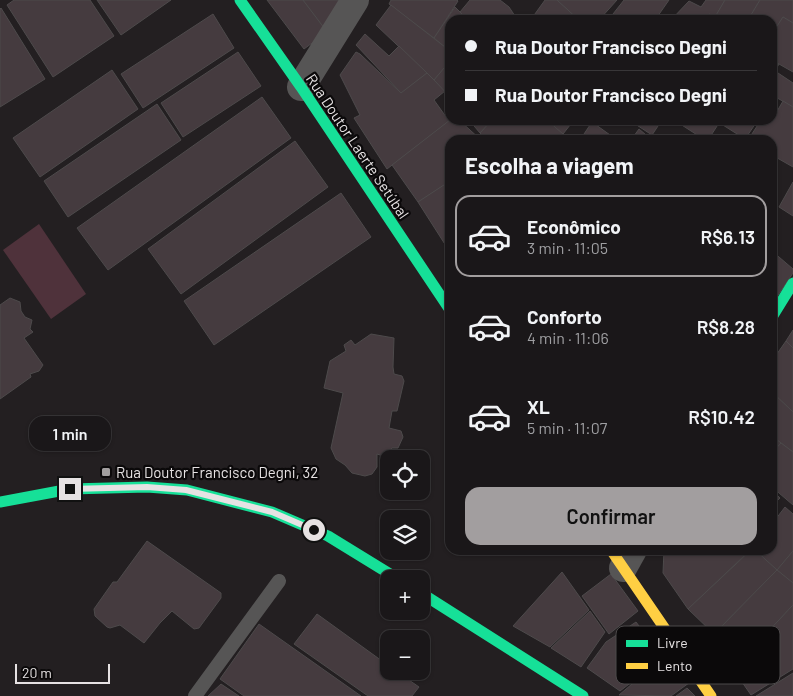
<!DOCTYPE html>
<html lang="pt">
<head>
<meta charset="utf-8">
<style>
	:root { --surface:#1a1719; --page:#272426; --text:#f1f3f6; --muted:#9f9fa2; --line:#383638; --accent:#a29e9f }
	body { margin:0; font-family:Barlow,sans-serif; background:var(--page); color:var(--text); height:100vh; display:flex; flex-direction:column; font-size:19px; white-space:nowrap }
	* { box-sizing:border-box; margin:0 }
	p { font-size:16px; color:var(--muted) }
	.icon { flex:none; width:28px; height:28px; fill:none; stroke:currentColor; stroke-width:2; stroke-linecap:round; stroke-linejoin:round }
	.map { position:relative; flex:1; overflow:hidden }
	.drawer { position:absolute; left:445px; top:135px; width:332px; height:420px; display:flex; flex-direction:column; background:var(--surface); border-radius:15px; box-shadow:0 1px 4px #0004,0 0 0 1px var(--line) }
	.drawer>* { flex:none }
	.guide { position:absolute; left:445px; top:15px; width:332px; height:110px; border-radius:15px; box-shadow:0 1px 4px #0004,0 0 0 1px var(--line); display:grid; align-content:center; height:110px; padding:0 20px; background:var(--surface) }
	.buttons { position:absolute; left:380px; top:450px; display:grid; gap:10px }
	.buttons a { display:grid; place-items:center; width:50px; height:50px; border-radius:10px; background:var(--surface); box-shadow:0 1px 4px #0004,0 0 0 1px var(--line); font-size:25px }
	.scale { position:absolute; left:15px; bottom:12px; width:95px; box-sizing:border-box; padding-left:5px; border:2px solid #e6e2e3; border-top:0; font-size:14px; line-height:18px; white-space:nowrap; color:#e6e2e3; -webkit-text-stroke:4px #0b090a; paint-order:stroke }
	.end { position:absolute; width:22px; height:22px; margin:-11px; border:6px solid #e6e2e3; background:#111; box-shadow:0 0 0 2px #111 }
	.from { border-radius:50% }
	.bubble { position:absolute; height:35px; border-radius:15px; background:var(--surface); box-shadow:0 1px 4px #0004,0 0 0 1px var(--line); font-size:16px; font-weight:600; line-height:35px; text-align:center }
	.guide b { display:flex; align-items:center; gap:18px; height:48px; font-size:19px }
	.guide b+b { border-top:1px solid var(--line) }
	.guide i { width:12px; height:12px; background:var(--text) }
	ul { padding:0; list-style:none }
	li { display:flex; align-items:center; gap:15px; height:82px; margin:0 10px 8px; padding:0 10px; border:2px solid transparent; border-radius:15px }
	li div { flex:1 }
	li b { display:block; font-size:19px }
	li em { font-style:normal; font-weight:600 }
	li.current { border-color:var(--accent) }
	li>.icon { width:45px; height:45px; stroke-width:1.5 }
	h2 { padding:0 20px; font-size:22px; line-height:60px }
	.button { display:flex; gap:10px; margin-top:auto; padding:10px 20px }
	.button a { flex:1; height:58px; border-radius:15px; background:var(--accent); color:#111; font-size:20px; font-weight:600; line-height:58px; text-align:center }
	.map>svg:first-child { display:block }
</style>
</head>
<body>
<div class="map">
<svg width="793" height="696" viewBox="0 0 793 696">
	<rect width="100%" height="100%" fill="#231f21"/>
	<path fill="#4f323b" d="M 39,224 L 86,294 L 51,319 L 3,250 Z"/>
	<g fill="#453b3f" stroke="#4d4a4b">
		<path d="M 14,0 L 90,0 L 114,36 L 53,77 L 7,5 Z"/>
		<path d="M 97,0 L 171,0 L 121,35 Z"/>
		<path d="M 267,0 L 303,0 L 327,32 L 304,49 Z"/>
		<path d="M 303,0 L 347,0 L 325,29 Z"/>
		<path d="M 391,0 L 457,0 L 458,1 L 434,38 L 389,4 Z"/>
		<path d="M 470,0 L 500,0 L 509,7 L 517,19 L 468,20 L 460,12 Z"/>
		<path d="M 545,0 L 557,0 L 579,20 L 534,20 L 532,18 Z"/>
		<path d="M 557,0 L 617,0 L 599,20 L 579,20 Z"/>
		<path d="M 624,0 L 669,0 L 655,20 L 622,20 L 613,14 Z"/>
		<path d="M 706,0 L 725,0 L 715,17 L 709,14 L 705,20 L 671,20 L 689,1 L 701,7 Z"/>
		<path d="M 725,0 L 760,0 L 748,20 L 705,20 L 709,14 L 715,17 Z"/>
		<path d="M 760,0 L 793,0 L 793,23 L 783,17 L 772,34 L 772,20 L 748,20 Z"/>
		<path d="M 391,5 L 450,51 L 450,61 L 434,80 L 376,25 Z"/>
		<path d="M 455,7 L 468,20 L 450,20 L 450,51 L 434,38 Z"/>
		<path d="M 1,8 L 45,79 L 0,107 L 0,9 Z"/>
		<path d="M 213,14 L 234,48 L 143,108 L 121,74 Z"/>
		<path d="M 783,17 L 793,23 L 793,72 L 772,60 L 772,34 Z"/>
		<path d="M 365,34 L 389,56 L 399,46 L 427,73 L 401,93 L 356,45 Z"/>
		<path d="M 238,52 L 261,86 L 183,137 L 161,103 Z"/>
		<path d="M 356,52 L 360,54 L 401,93 L 427,73 L 445,91 L 434,100 L 449,121 L 387,169 L 354,118 L 360,115 L 340,75 Z"/>
		<path d="M 772,60 L 779,64 L 775,71 L 793,83 L 793,107 L 772,95 Z"/>
		<path d="M 450,61 L 450,97 L 434,80 Z"/>
		<path d="M 112,70 L 138,109 L 40,177 L 13,138 Z"/>
		<path d="M 262,97 L 291,138 L 108,270 L 77,228 Z"/>
		<path d="M 783,101 L 793,107 L 793,167 L 772,155 L 772,140 L 748,140 L 761,120 L 769,123 L 772,120 Z"/>
		<path d="M 157,104 L 181,140 L 68,217 L 44,181 Z"/>
		<path d="M 450,120 L 459,120 L 481,140 L 450,140 L 450,181 L 418,202 L 392,165 Z"/>
		<path d="M 469,120 L 492,120 L 480,133 Z"/>
		<path d="M 492,120 L 549,120 L 566,136 L 562,140 L 487,140 L 480,133 Z"/>
		<path d="M 547,120 L 574,120 L 563,134 Z"/>
		<path d="M 629,120 L 662,120 L 652,135 Z"/>
		<path d="M 674,120 L 715,120 L 719,123 L 708,140 L 705,140 Z"/>
		<path d="M 715,120 L 758,120 L 745,139 Z"/>
		<path d="M 592,122 L 617,140 L 580,140 Z"/>
		<path d="M 639,129 L 652,140 L 631,140 Z"/>
		<path d="M 295,141 L 328,187 L 181,294 L 148,249 Z"/>
		<path d="M 450,181 L 450,247 L 448,249 L 418,202 Z"/>
		<path d="M 793,182 L 793,216 L 779,207 Z"/>
		<path d="M 341,193 L 371,237 L 214,345 L 184,301 Z"/>
		<path d="M 772,251 L 793,269 L 793,273 L 772,304 Z"/>
		<path d="M 10,298 L 20,302 L 21,311 L 25,317 L 32,320 L 30,329 L 33,332 L 24,338 L 43,365 L 39,371 L 30,374 L 31,377 L 0,399 L 0,305 Z"/>
		<path d="M 793,330 L 793,348 L 786,341 Z"/>
		<path d="M 371,334 L 394,338 L 393,367 L 394,374 L 402,376 L 404,381 L 397,411 L 392,411 L 389,428 L 401,431 L 403,437 L 398,448 L 392,448 L 383,456 L 377,454 L 377,467 L 372,474 L 365,476 L 352,473 L 345,465 L 336,459 L 331,448 L 343,393 L 324,388 L 330,361 L 346,351 L 344,345 L 351,340 L 355,345 Z"/>
		<path d="M 786,341 L 793,348 L 793,412 L 772,392 L 772,361 Z"/>
		<path d="M 772,392 L 793,412 L 793,452 L 772,436 Z"/>
		<path d="M 772,436 L 781,443 L 772,453 Z"/>
		<path d="M 781,443 L 793,452 L 793,505 L 772,487 L 772,453 Z"/>
		<path d="M 772,490 L 780,498 L 772,506 Z"/>
		<path d="M 785,507 L 793,514 L 793,551 L 777,570 L 755,550 L 772,550 L 772,524 Z"/>
		<path d="M 147,541 L 221,593 L 221,598 L 199,628 L 194,629 L 172,611 L 160,623 L 144,643 L 120,625 L 110,628 L 107,627 L 95,616 L 94,609 L 113,582 L 117,582 Z"/>
		<path d="M 664,550 L 742,550 L 746,554 L 688,609 L 663,573 Z"/>
		<path d="M 751,550 L 755,550 L 777,570 L 714,634 L 688,609 Z"/>
		<path d="M 793,551 L 793,583 L 777,570 Z"/>
		<path d="M 777,570 L 793,583 L 793,605 L 738,664 L 714,634 Z"/>
		<path d="M 562,572 L 589,610 L 550,647 L 513,626 Z"/>
		<path d="M 611,574 L 638,611 L 609,634 L 582,596 Z"/>
		<path d="M 793,605 L 793,669 L 751,695 L 733,669 Z"/>
		<path d="M 590,611 L 605,632 L 581,667 L 551,648 Z"/>
		<path d="M 317,614 L 389,666 L 389,671 L 396,671 L 419,687 L 412,696 L 368,696 L 294,644 Z"/>
		<path d="M 636,622 L 663,658 L 620,691 L 587,668 L 606,642 Z"/>
		<path d="M 259,624 L 361,696 L 244,696 L 220,679 Z"/>
		<path d="M 671,651 L 693,680 L 671,696 L 619,695 Z"/>
		<path d="M 793,673 L 793,696 L 756,696 Z"/>
		<path d="M 221,684 L 239,696 L 208,696 Z"/>
		<path d="M 687,688 L 695,696 L 676,696 Z"/>
	</g>
	<g fill="none" stroke-linecap="round" stroke-linejoin="round">
		<path stroke="#565555" stroke-width="14" d="M 195,696 L 279,581"/>
		<g stroke="#565555" stroke-width="28">
			<path d="M 301,87 L 355,0"/>
			<path d="M 623,568 L 633,550"/>
		</g>
		<g stroke="#16e098" stroke-width="11">
			<path d="M 240,0 L 301,87 L 450,310"/>
			<path d="M 772,317 L 793,283"/>
			<path d="M 0,502 L 70,489 L 147,487 L 187,490 L 272,512 L 328,536 L 398,579"/>
			<path d="M 421,593 L 583,696"/>
		</g>
		<path stroke="#ffcf43" stroke-width="11" d="M 611,550 L 711,696"/>
	</g>
	<g fill="none" stroke-linecap="round" stroke-linejoin="round">
		<path stroke="#e6e2e3" stroke-width="6" d="M 70,489 L 147,487 L 186,490 L 272,512 L 314,530"/>
	</g>
	<rect fill="#a29e9f" stroke="#0b090a" stroke-width="2" x="101" y="467" width="10" height="10" rx="2.5"/>
	<g text-anchor="middle" dominant-baseline="central" stroke-width="4.5" stroke-linejoin="round" paint-order="stroke">
		<g font-size="15" fill="#e6e2e3" stroke="#0b090a">
			<text transform="translate(358 146) rotate(56)">Rua Doutor Laerte Setúbal</text>
		</g>
		<g font-size="15" fill="#e6e2e3" stroke="#0b090a" text-anchor="start">
			<text x="116" y="472">Rua Doutor Francisco Degni, 32</text>
		</g>
	</g>
	<rect x="616" y="626" width="164" height="58" rx="8" fill="#0b090a" stroke="#4d4a4b" stroke-width="1"/>
	<rect x="626" y="640" width="22" height="7" fill="#16e098"/>
	<rect x="626" y="663" width="22" height="6" fill="#ffcf43"/>
	<g font-size="14" fill="#e6e2e3">
		<text x="657" y="648">Livre</text>
		<text x="657" y="671">Lento</text>
	</g>
</svg>
<div class="buttons">
<a><svg class="icon" aria-label="locate" viewBox="0 0 24 24"><circle cx="12" cy="12" r="6"/><path d="M12 2v4M12 18v4M2 12h4M18 12h4"/></svg></a>
<a><svg class="icon" aria-label="layers" viewBox="0 0 24 24"><path d="M12 4l9 5-9 5-9-5zM3 14l9 5 9-5"/></svg></a>
<a>+</a>
<a>−</a>
</div>
<div class="scale">20 m</div>
<i class="end from" style="left:314px;top:530px"></i>
<i class="end" style="left:70px;top:489px"></i>
<div class="bubble" style="left:29px;top:416px;width:82px">1 min</div>
<div class="guide">
<b><i class="from"></i>Rua Doutor Francisco Degni</b>
<b><i></i>Rua Doutor Francisco Degni</b>
</div>
<section class="drawer">
<h2>Escolha a viagem</h2>
<ul>
<li class="current"><svg class="icon" aria-label="car" viewBox="0 0 24 24"><path d="M5 17H2v-5l4-1 3-4h7l3 4 3 1v5h-3M9 17h6M6 11h13"/><circle cx="7" cy="17" r="2"/><circle cx="17" cy="17" r="2"/></svg><div><b>Econômico</b><p>3 min · 11:05</p></div><em>R$6.13</em></li>
<li><svg class="icon" aria-label="car" viewBox="0 0 24 24"><path d="M5 17H2v-5l4-1 3-4h7l3 4 3 1v5h-3M9 17h6M6 11h13"/><circle cx="7" cy="17" r="2"/><circle cx="17" cy="17" r="2"/></svg><div><b>Conforto</b><p>4 min · 11:06</p></div><em>R$8.28</em></li>
<li><svg class="icon" aria-label="car" viewBox="0 0 24 24"><path d="M5 17H2v-5l4-1 3-4h7l3 4 3 1v5h-3M9 17h6M6 11h13"/><circle cx="7" cy="17" r="2"/><circle cx="17" cy="17" r="2"/></svg><div><b>XL</b><p>5 min · 11:07</p></div><em>R$10.42</em></li>
</ul>
<div class="button"><a>Confirmar</a></div>
</section>
</div>
</body>
</html>
